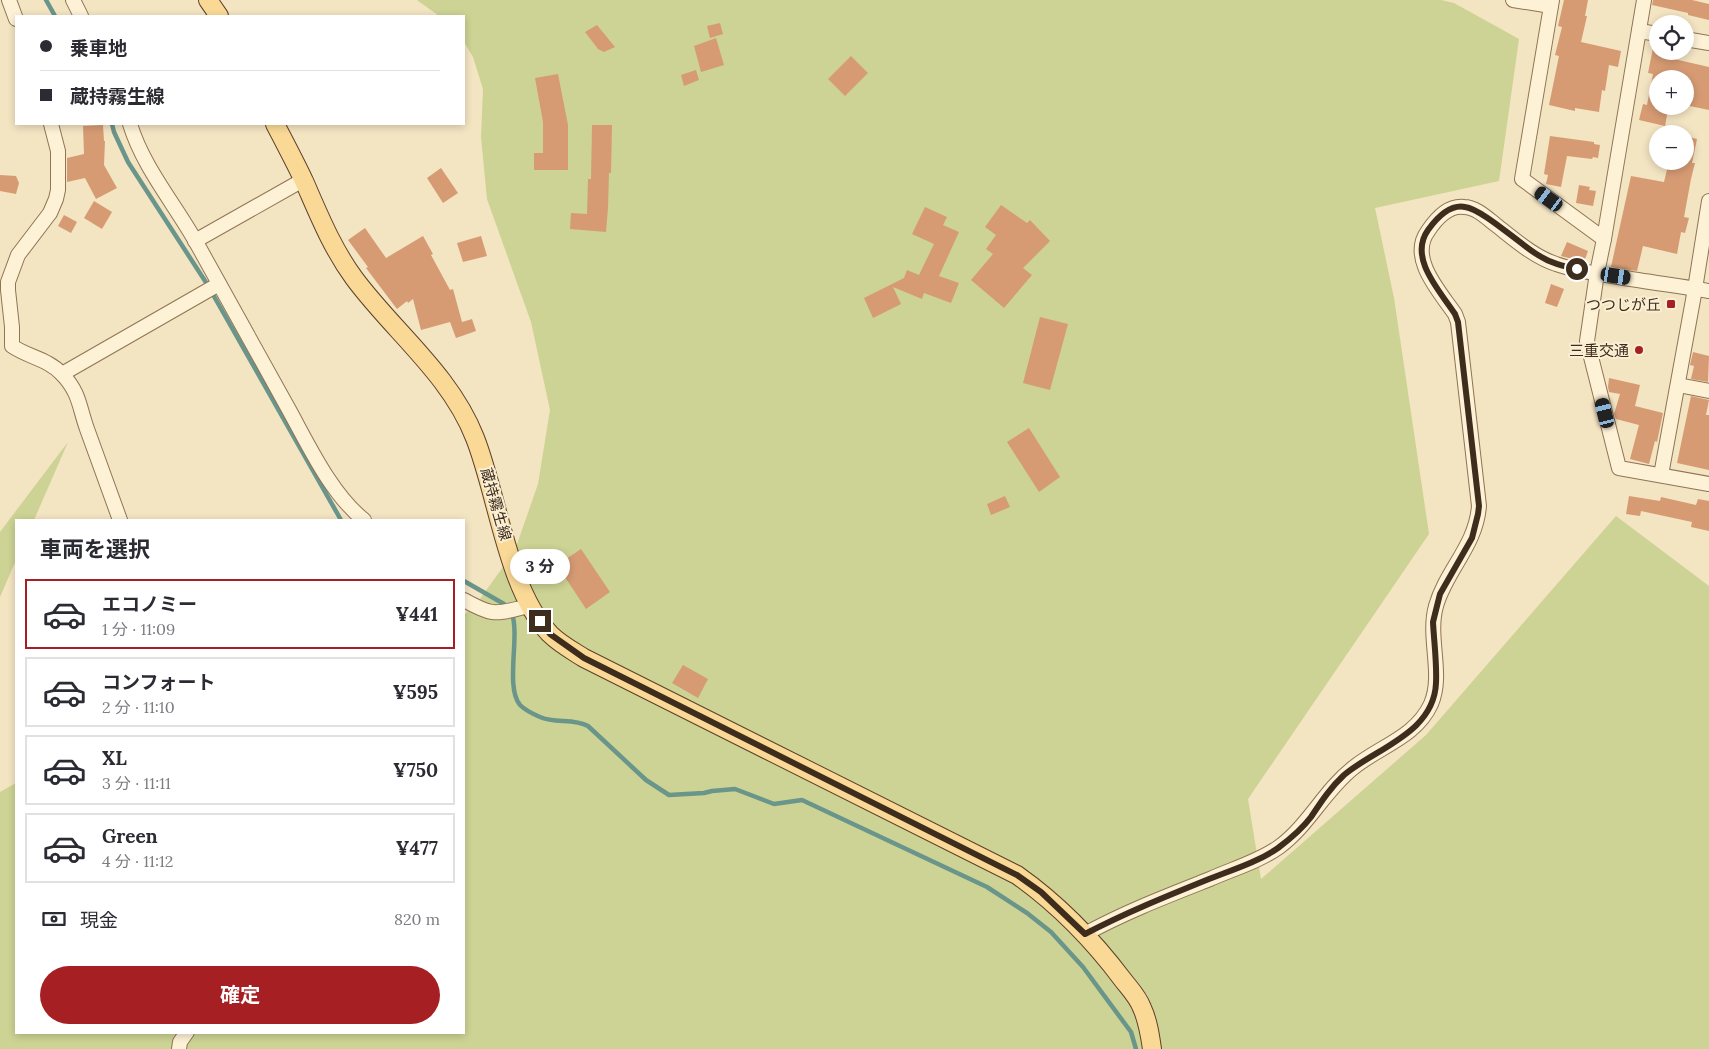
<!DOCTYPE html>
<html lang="ja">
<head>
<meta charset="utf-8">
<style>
	:root { --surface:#fff; --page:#f7f7f7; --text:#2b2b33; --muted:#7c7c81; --line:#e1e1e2; --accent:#a61f22 }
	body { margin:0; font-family:Lora,"Noto Sans JP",serif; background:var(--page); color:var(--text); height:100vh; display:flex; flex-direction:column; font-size:19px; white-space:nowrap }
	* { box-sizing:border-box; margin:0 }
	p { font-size:16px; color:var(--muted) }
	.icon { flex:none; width:28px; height:28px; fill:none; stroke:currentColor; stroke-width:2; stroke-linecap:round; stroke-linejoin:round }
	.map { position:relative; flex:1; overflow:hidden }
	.sheet { position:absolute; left:15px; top:519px; width:450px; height:515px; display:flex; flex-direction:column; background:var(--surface); border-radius:0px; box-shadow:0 2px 8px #0003 }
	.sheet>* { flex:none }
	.hud { position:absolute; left:15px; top:15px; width:450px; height:110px; border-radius:0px; box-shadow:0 2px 8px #0003; display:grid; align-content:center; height:110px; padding:0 25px; background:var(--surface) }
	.buttons { position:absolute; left:1649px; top:15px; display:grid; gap:10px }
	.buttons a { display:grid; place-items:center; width:45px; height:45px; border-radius:50%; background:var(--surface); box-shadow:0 2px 8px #0003; font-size:25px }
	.end { position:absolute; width:22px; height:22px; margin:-11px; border:6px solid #3e2c1c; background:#fff; box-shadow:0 0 0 2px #fff }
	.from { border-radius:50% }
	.bubble { position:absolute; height:35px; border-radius:18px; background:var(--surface); box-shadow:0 2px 8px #0003; font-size:16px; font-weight:700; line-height:35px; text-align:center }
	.car { position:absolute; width:15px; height:30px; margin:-15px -8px; border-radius:6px; box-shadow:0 0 4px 1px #0007; background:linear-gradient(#222 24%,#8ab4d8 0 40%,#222 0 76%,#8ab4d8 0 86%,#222 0) }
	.hud b { display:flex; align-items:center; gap:18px; height:48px; font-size:19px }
	.hud b+b { border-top:1px solid var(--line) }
	.hud i { width:12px; height:12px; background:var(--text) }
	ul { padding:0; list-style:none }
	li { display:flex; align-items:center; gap:15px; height:70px; margin:0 10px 8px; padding:0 15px; border:2px solid var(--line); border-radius:0px }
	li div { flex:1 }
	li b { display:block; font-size:19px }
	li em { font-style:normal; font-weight:700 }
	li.selected { border-color:var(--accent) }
	li>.icon { width:45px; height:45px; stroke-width:1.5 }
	h2 { padding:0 25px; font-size:22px; line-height:60px }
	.pay { display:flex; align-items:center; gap:12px; height:55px; padding:0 25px; font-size:19px }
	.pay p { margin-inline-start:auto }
	.primary-button { display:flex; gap:10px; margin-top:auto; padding:10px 25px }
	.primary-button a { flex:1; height:58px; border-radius:30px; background:var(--accent); color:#fff; font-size:20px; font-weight:700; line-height:58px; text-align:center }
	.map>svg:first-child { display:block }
</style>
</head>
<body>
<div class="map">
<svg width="1709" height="1049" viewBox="0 0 1709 1049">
	<rect width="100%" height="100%" fill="#f3e4c2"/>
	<g fill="#cdd394">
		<path d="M 417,0 L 1441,0 L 1454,3 L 1519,39 L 1499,181 L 1375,208 L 1394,298 L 1429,534 L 1248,799 L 1261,879 L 1426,735 L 1616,516 L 1709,586 L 1709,1049 L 0,1049 L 0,792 L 16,783 L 16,1032 L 464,1032 L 464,615 L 480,599 L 515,550 L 538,484 L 550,410 L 531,322 L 487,199 L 481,137 L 483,89 L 473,57 L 464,42 L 464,16 L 439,16 Z"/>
		<path d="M 68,442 L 34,520 L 16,520 L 16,560 L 0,597 L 0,532 Z"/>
	</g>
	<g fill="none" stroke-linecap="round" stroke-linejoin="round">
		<g stroke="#6a958a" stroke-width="4.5">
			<path d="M 46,0 L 55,16"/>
			<path d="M 112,124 L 114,132 L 128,162 L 207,284 L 341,520"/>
			<path d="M 464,581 L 504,604 L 507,608"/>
			<path d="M 512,614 C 520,636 505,687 520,705 C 525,710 533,714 540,717 C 555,724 573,718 588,726 L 646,780 L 669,795 L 704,793 L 712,791 L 735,789 L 774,804 L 802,800 L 987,887 L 1027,913 L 1051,932 L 1083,967 L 1131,1032 L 1136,1049"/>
		</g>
	</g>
	<g fill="#d69b73">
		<path d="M 1564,0 L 1588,0 L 1585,16 L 1587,16 L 1581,42 L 1621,51 L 1618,67 L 1609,65 L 1605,91 L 1602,90 L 1599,112 L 1575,108 L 1575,111 L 1549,105 L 1559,56 L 1555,55 L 1562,27 L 1558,26 Z"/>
		<path d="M 1653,0 L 1692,0 L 1709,4 L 1709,20 L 1688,15 L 1688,13 L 1652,5 Z"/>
		<path d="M 720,23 L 723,34 L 710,38 L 707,26 Z"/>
		<path d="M 597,25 L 615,47 L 604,52 L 598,49 L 585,32 Z"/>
		<path d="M 716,38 L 724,65 L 701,72 L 694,46 Z"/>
		<path d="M 1653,48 L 1658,49 L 1658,51 L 1675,53 L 1674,59 L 1709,67 L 1709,110 L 1685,105 L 1689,79 L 1658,79 L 1658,108 L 1668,110 L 1665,126 L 1639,120 L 1643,104 L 1647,105 L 1653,74 L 1648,73 Z"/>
		<path d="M 851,56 L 868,73 L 845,96 L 828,79 Z"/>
		<path d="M 696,70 L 699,80 L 684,86 L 681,75 Z"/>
		<path d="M 558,74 L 568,125 L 568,170 L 534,170 L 534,153 L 543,153 L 543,122 L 535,78 Z"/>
		<path d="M 103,125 L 104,141 L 105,141 L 104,165 L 117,188 L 96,199 L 85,178 L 67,182 L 67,158 L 84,154 L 83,126 Z"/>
		<path d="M 592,125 L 612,125 L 611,173 L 609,173 L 608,208 L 606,232 L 570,229 L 571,213 L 587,214 L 588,179 L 591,179 Z"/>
		<path d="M 1550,136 L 1594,142 L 1594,144 L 1600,145 L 1598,158 L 1593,157 L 1592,159 L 1567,156 L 1561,187 L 1546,184 L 1548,175 L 1544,174 Z"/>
		<path d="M 1685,136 L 1697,139 L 1692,163 L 1695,163 L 1691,179 L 1684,217 L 1689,218 L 1685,233 L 1681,232 L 1677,254 L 1643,246 L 1637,271 L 1611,267 L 1631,176 L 1664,182 L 1669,161 L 1685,161 Z"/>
		<path d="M 441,168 L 458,193 L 443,203 L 427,178 Z"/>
		<path d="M 0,175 L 16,176 L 19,183 L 16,194 L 0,191 Z"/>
		<path d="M 1579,185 L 1590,187 L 1589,190 L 1596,191 L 1593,206 L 1576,203 Z"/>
		<path d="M 94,201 L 112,212 L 102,229 L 84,218 Z"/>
		<path d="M 1001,205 L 1027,223 L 1030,220 L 1050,241 L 1023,268 L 1032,275 L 1004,308 L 971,280 L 993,254 L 986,249 L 996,235 L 985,227 Z"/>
		<path d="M 925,207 L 947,217 L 943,225 L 959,232 L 939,276 L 959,283 L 951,303 L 924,293 L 922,299 L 893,287 L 901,304 L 873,318 L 864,298 L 904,278 L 907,270 L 919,275 L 934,244 L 912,234 Z"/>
		<path d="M 64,215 L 77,222 L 71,233 L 58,226 Z"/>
		<path d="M 365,228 L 386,258 L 423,236 L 433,254 L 431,255 L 450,290 L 453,289 L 462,322 L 472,319 L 476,331 L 456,338 L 450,322 L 421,330 L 413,299 L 408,303 L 407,301 L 397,309 L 366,268 L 368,267 L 348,240 Z"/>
		<path d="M 481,236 L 487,256 L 463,262 L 457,243 Z"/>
		<path d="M 1567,242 L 1588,251 L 1584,262 L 1561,256 Z"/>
		<path d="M 1551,284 L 1564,289 L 1557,307 L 1545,303 Z"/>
		<path d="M 1040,317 L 1068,324 L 1050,390 L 1023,383 Z"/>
		<path d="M 1693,352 L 1709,356 L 1708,382 L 1691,379 L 1694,366 L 1690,365 Z"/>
		<path d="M 1609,378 L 1640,385 L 1635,406 L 1663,413 L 1657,442 L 1655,441 L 1649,464 L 1630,459 L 1639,425 L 1616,419 L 1614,414 L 1620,394 L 1609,392 L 1608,387 Z"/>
		<path d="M 1691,396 L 1709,400 L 1706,415 L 1709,415 L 1709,470 L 1677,463 Z"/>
		<path d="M 1029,428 L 1060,477 L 1039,492 L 1007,442 Z"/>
		<path d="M 1005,496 L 1010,507 L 991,515 L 987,504 Z"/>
		<path d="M 1629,496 L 1660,501 L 1661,497 L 1696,505 L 1698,499 L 1709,501 L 1709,531 L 1691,527 L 1692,522 L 1641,511 L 1640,516 L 1626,514 Z"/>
		<path d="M 581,549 L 610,592 L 586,609 L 557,565 Z"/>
		<path d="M 683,665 L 708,679 L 698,698 L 672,683 Z"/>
	</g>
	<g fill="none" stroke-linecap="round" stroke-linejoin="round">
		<defs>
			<g id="minor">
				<path d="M 9,0 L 16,19"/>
				<path d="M 73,0 L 81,16"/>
				<path d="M 1513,0 L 1551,6"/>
				<path d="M 1552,0 L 1522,179 L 1604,239"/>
				<path d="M 1644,0 L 1604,239 L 1597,273 L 1587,341 L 1619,468 L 1709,484"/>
				<path d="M 1639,31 L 1658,34"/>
				<path d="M 1685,39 L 1709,43"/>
				<path d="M 51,124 L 58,151 L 58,190 L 56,199 L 50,213 L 18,255 L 8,282 L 8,290 L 12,327 L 12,346 C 28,357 48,359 62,374 C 80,393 79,407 87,429 C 98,460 109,490 120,520"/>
				<path d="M 130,124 C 143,167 174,203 196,242 C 227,297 257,353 288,408 C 308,444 331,494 364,520"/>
				<path d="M 195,241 L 303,180"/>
				<path d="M 62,374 L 219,284"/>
				<path d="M 1678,385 L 1709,391"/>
				<path d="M 1661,475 L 1695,289 L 1709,201"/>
				<path d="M 464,600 C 496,618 496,613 530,606"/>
				<path d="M 1085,934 C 1125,912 1167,896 1210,879 C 1232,869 1258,862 1279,847 C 1309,825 1324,791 1353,768 C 1380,746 1416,737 1431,704 C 1444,674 1427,638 1436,606 C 1446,570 1476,546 1479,506 L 1458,322 L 1455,314 C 1440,292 1408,258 1428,231 C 1436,219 1448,205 1464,207 C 1476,207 1487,218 1496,225 C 1514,239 1534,257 1556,264 C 1576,271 1598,274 1619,277 C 1649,282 1679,286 1709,291"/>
				<path d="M 179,1049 L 180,1042 L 187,1032"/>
			</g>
			<g id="major">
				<path d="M 208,0 L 219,16"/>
				<path d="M 275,124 C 285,143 295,162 304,181 C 319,215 332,248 354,278 C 394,332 450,374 475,438 C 498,496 507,589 550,634 C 560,644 573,651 584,658 L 1017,875 C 1058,904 1093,940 1123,980 C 1130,989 1138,997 1142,1008 C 1148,1021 1150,1035 1152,1049"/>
			</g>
		</defs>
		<use href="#minor" stroke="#907456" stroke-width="16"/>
		<use href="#major" stroke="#5d412b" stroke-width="20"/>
		<use href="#minor" stroke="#fdf1d6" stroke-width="14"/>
		<use href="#major" stroke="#fad996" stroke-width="18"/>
	</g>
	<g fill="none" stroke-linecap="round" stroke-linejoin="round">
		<path stroke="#3e2c1c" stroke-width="6" d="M 540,621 L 550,634 L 584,658 L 1017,875 L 1041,892 L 1085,934 C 1125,913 1167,896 1209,879 C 1232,870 1258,862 1278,848 C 1290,839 1302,829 1311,817 C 1321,802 1330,788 1344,775 C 1376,748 1434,733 1436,683 C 1437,663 1434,642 1433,622 L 1440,594 L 1472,538 L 1478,514 L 1479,506 L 1458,322 L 1455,314 C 1440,291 1408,258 1428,230 C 1436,219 1450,204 1465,207 C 1482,209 1521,245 1538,255 C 1550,263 1563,266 1577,269"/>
	</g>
	<g fill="#a61f22" stroke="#faeed3" stroke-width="2">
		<rect x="1666" y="299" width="10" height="10" rx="2.5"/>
		<circle cx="1639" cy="350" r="5"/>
	</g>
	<g text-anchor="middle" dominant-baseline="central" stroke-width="4" stroke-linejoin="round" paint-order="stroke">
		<g font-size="15" fill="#3e2c1c" stroke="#faeed3" text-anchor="end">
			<text x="1661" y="304">つつじが丘</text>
			<text x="1629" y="350">三重交通</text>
		</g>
		<g font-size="15" fill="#3e2c1c" stroke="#faeed3">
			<text transform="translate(496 504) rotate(74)">蔵持霧生線</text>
		</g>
	</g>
</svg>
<div class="buttons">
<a><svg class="icon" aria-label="locate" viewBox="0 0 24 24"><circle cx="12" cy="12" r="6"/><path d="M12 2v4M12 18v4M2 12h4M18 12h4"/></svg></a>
<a>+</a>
<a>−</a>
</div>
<i class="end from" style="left:1577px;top:269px"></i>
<i class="end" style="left:540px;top:621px"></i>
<div class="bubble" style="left:510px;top:549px;width:60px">3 分</div>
<i class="car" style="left:1549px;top:199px;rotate:306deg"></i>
<i class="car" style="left:1616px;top:276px;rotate:99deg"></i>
<i class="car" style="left:1605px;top:413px;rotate:346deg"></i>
<div class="hud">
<b><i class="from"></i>乗車地</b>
<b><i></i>蔵持霧生線</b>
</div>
<section class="sheet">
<h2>車両を選択</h2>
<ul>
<li class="selected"><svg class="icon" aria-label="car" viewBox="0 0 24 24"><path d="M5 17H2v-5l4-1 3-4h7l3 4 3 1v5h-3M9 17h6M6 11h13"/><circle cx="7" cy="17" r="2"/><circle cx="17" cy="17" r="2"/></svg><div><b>エコノミー</b><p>1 分 · 11:09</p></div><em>¥441</em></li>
<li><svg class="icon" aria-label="car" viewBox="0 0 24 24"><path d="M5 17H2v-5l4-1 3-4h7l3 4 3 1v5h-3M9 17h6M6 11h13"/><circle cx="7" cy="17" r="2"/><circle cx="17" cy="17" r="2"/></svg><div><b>コンフォート</b><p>2 分 · 11:10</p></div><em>¥595</em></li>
<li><svg class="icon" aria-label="car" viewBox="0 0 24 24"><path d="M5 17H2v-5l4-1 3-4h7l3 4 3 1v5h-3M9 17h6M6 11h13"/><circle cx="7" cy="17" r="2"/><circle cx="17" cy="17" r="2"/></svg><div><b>XL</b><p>3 分 · 11:11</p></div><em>¥750</em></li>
<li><svg class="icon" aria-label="car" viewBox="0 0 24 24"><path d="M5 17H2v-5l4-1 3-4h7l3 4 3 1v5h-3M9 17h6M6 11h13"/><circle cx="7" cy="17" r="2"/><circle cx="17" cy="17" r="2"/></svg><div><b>Green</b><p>4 分 · 11:12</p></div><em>¥477</em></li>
</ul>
<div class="pay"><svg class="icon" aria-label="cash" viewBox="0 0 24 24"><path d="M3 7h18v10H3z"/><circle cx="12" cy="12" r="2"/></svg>現金<p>820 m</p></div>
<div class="primary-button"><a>確定</a></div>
</section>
</div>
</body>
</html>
